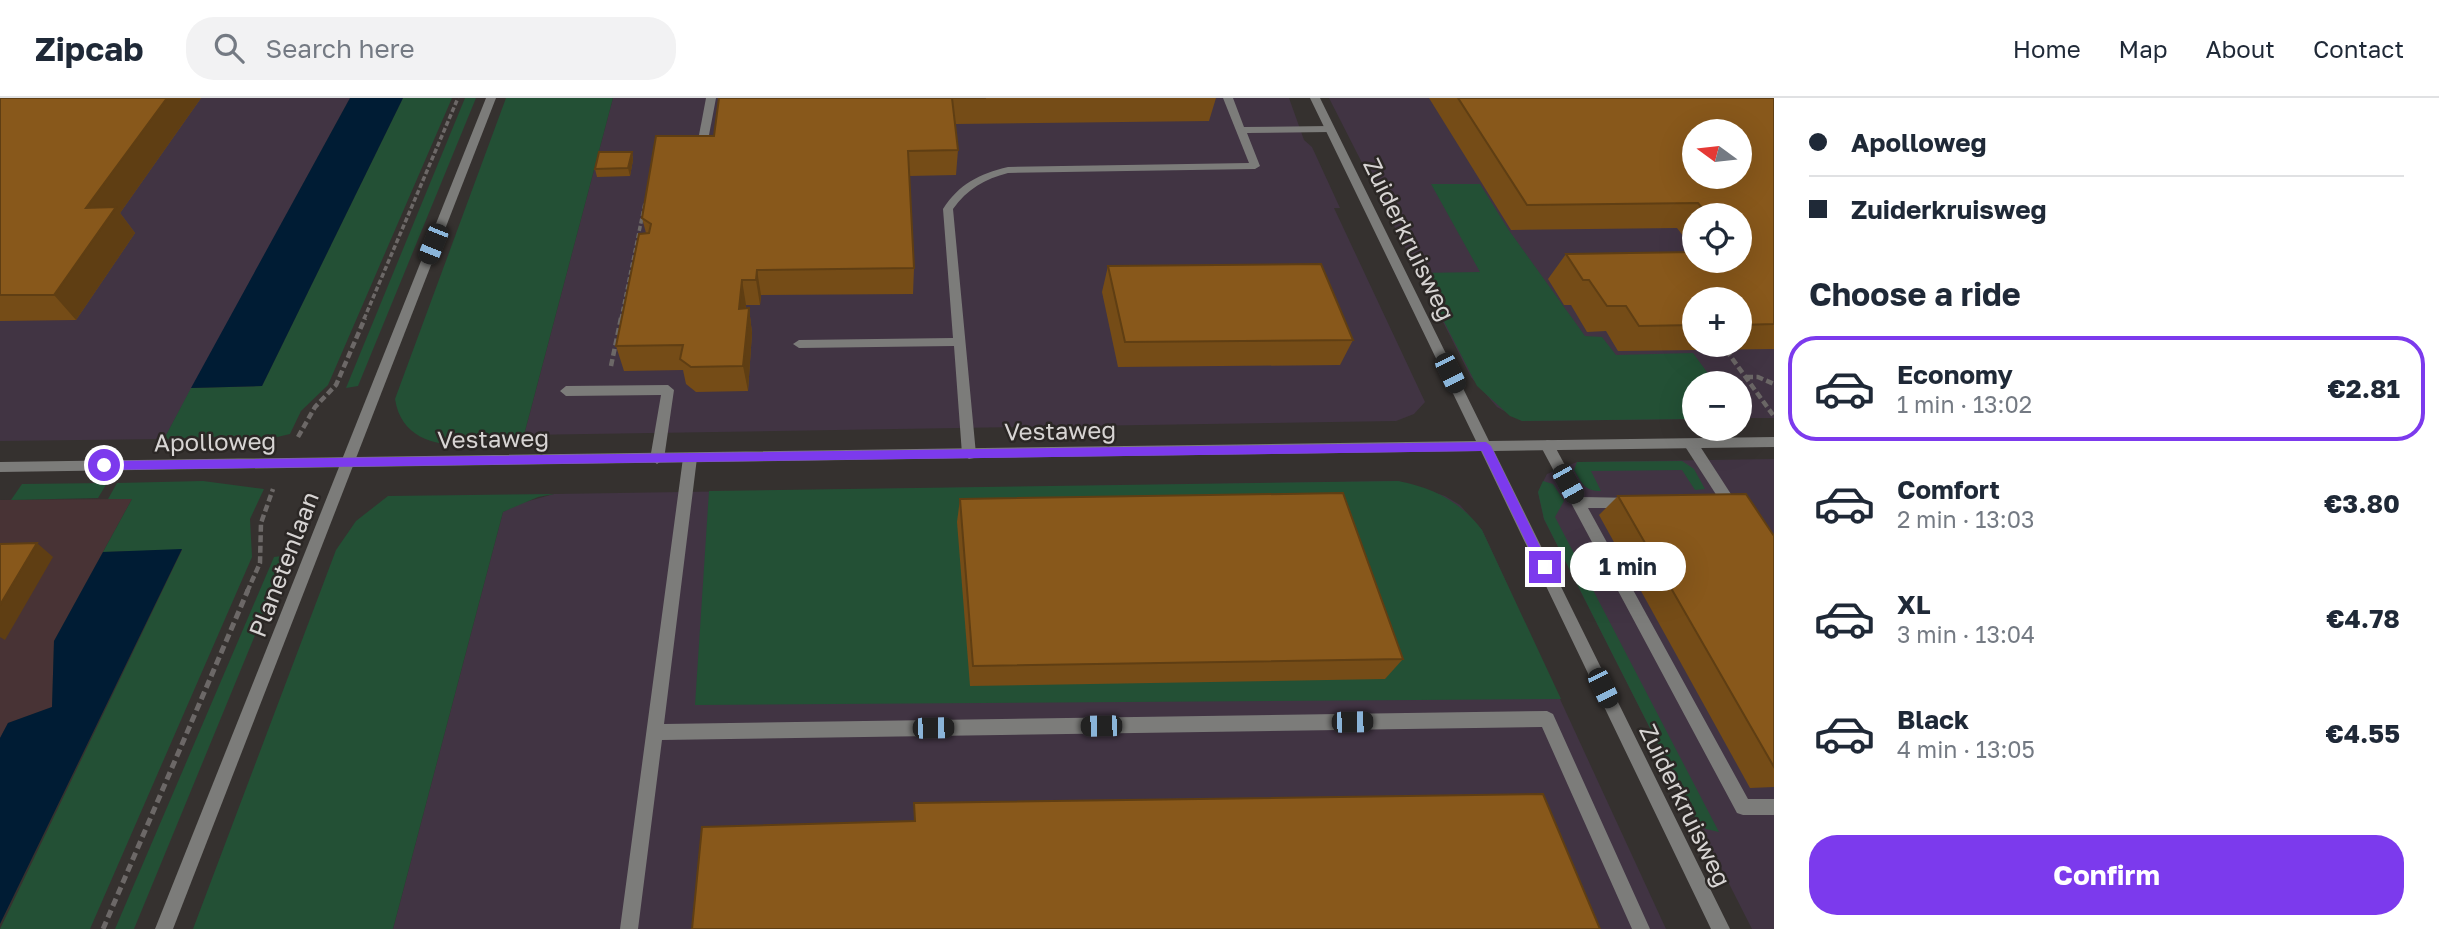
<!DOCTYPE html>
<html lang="en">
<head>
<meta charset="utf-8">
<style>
	:root { --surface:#fff; --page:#f2f2f3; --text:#1f2937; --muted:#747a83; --line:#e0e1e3; --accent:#7c3aed }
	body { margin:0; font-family:"Golos Text",sans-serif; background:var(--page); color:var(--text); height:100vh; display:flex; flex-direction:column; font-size:26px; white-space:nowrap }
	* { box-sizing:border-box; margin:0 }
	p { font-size:23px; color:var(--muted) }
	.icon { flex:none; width:38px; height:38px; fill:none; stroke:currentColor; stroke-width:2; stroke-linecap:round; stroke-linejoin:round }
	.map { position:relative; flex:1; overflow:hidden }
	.sheet { display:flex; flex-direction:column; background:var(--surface); width:665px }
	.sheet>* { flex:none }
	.guide { display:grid; align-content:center; height:154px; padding:0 35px; background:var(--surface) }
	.needle { width:46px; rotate:285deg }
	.controls { position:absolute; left:1682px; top:21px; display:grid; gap:14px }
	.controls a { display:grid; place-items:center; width:70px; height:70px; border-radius:50%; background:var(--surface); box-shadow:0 7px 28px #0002; font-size:35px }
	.end { position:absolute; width:32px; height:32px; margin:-16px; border:9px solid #7c3aed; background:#fff; box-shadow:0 0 0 4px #fff }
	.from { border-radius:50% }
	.bubble { position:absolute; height:49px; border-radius:24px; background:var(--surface); box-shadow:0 7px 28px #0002; font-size:23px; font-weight:700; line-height:49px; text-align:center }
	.car { position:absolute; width:21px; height:42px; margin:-21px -10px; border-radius:9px; box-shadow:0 0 5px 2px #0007; background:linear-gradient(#222 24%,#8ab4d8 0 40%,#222 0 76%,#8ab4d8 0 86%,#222 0) }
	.guide b { display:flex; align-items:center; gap:24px; height:66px; font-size:26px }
	.guide b+b { border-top:2px solid var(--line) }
	.guide i { width:18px; height:18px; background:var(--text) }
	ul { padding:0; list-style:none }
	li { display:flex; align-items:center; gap:21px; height:105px; margin:0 14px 10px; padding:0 21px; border:4px solid transparent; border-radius:28px }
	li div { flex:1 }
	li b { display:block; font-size:26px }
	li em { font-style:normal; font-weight:700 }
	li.active { border-color:var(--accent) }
	li>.icon { width:63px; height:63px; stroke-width:1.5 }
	h2 { padding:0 35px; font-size:32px; line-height:84px }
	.action { display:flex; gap:14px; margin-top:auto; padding:14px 35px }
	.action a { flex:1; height:80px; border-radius:28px; background:var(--accent); color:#fff; font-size:28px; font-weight:700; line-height:80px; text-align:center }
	header { display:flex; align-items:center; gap:42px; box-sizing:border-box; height:98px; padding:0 35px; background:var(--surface); border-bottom:2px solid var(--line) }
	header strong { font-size:33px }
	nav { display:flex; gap:38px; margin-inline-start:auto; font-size:24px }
	.search { width:490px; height:63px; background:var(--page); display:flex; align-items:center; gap:18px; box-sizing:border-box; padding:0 24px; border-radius:28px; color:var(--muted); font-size:26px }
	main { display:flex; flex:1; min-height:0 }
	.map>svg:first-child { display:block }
</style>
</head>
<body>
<header>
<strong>Zipcab</strong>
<div class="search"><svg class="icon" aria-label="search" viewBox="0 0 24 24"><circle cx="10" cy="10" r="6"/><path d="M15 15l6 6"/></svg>Search here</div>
<nav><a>Home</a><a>Map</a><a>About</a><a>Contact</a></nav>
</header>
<main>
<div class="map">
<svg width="1774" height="831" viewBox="0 0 1774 831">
	<rect width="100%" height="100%" fill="#35312f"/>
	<path fill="#483335" d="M 132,401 L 54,543 L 52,609 L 8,625 L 0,640 L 0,402 Z"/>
	<g fill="#413443" fill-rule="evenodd">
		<path d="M 0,0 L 350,0 L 164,341 L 0,343 Z"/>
		<path d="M 613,0 L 1289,0 L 1304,42 L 1312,49 L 1340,110 L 1334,110 L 1425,304 L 1414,316 L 1396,323 L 524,337 Z"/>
		<path d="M 1329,0 L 1774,0 L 1774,320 L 1740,320 L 1740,285 L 1694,285 L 1694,321 L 1522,323 L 1497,309 L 1471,279 ZM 1694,33 L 1740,33 L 1740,79 L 1694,79 ZM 1694,117 L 1740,117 L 1740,163 L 1694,163 ZM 1694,201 L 1740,201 L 1740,247 L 1694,247 Z"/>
		<path d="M 1774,361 L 1774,831 L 1752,831 L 1544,421 L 1538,394 L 1547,376 L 1577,364 Z"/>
		<path d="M 1398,383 L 1445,398 L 1460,407 L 1482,432 L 1666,831 L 393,831 L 503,414 L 518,406 L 554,396 Z"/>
	</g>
	<g fill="#235035">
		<path d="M 403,0 L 452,0 L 328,287 L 301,313 L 290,336 L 235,349 L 235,338 L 164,341 L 191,290 L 262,288 Z"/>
		<path d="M 465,0 L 476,0 L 358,288 L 346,290 Z"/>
		<path d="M 506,0 L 613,0 L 524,337 L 470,338 L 466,348 C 432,347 401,339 395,301 Z"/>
		<path d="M 1431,86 L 1480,86 L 1508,131 L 1585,238 L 1602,239 L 1616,257 L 1693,255 L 1715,285 L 1694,285 L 1694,321 L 1522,323 L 1510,318 L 1477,288 L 1419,175 L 1480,174 Z"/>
		<path d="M 1682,363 L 1694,371 L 1705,391 L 1695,392 L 1682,372 L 1591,373 L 1601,393 C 1584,393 1582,385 1574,372 L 1577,364 Z"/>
		<path d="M 203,383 L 264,391 L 250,421 L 252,459 L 90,831 L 0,831 L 182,452 L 103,454 L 132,401 L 108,401 L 117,385 Z"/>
		<path d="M 1398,383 C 1433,390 1460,403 1482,432 L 1561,601 L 695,607 L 709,393 Z"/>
		<path d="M 1543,383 L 1553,386 L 1564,403 L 1555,419 L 1719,734 L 1706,731 L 1696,721 L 1544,421 L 1538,394 Z"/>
		<path d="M 107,385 L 98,400 L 11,402 L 22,386 Z"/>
		<path d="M 554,396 L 538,399 L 503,414 L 393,831 L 193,831 L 336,452 L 356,423 L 388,398 Z"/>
		<path d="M 274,459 L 282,458 L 286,462 L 134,831 L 115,831 Z"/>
	</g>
	<g fill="#001c34">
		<path d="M 350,0 L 403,0 L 262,288 L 191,290 Z"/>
		<path d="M 182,451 L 0,826 L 0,640 L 8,625 L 52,609 L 54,543 L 103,454 Z"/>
	</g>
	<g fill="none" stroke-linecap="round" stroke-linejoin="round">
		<g stroke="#6c6867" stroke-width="3.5" stroke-dasharray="5 2.5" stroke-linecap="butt">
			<path d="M 364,221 L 458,0"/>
			<path d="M 621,221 L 645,105"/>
		</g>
		<g stroke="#6c6867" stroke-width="4.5" stroke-dasharray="7 3.5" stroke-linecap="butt">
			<path d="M 1726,252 L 1773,317"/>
			<path d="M 611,268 L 621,220"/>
			<path d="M 1746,279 L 1758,279 L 1774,286"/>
			<path d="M 298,339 L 315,309 L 336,287 L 365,220"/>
			<path d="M 247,494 L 260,465 L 261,425 L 273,391"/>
		</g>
		<path stroke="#6c6867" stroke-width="5" stroke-dasharray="8 4.5" stroke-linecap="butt" d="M 103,831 L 248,492"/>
		<g fill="#7c7c7a" fill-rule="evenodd">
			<path d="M 706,0 L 716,0 L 706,53 L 701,56 L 696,53 Z"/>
			<path d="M 1223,0 L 1233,0 L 1244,29 L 1330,28 L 1335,31 L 1330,34 L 1247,35 L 1260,68 L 1255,71 L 1008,75 C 985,81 967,91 953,111 L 976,356 L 974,360 L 969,361 L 962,356 L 954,248 L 799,250 L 793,246 L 799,242 L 953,240 L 943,111 C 959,86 979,76 1008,69 L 1249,65 Z"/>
			<path d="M 668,287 L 674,292 L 664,361 L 657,366 L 650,361 L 661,297 L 566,298 L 560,293 L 566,288 Z"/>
			<path d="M 1691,341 L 1696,342 L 1738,407 L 1740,411 L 1738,415 L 1728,415 L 1686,350 L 1684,346 L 1686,342 Z"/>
			<path d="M 1547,342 L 1552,343 L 1582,399 L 1635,400 L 1637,404 L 1635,408 L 1630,410 L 1588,410 L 1748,701 L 1774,701 L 1774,717 L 1743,717 L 1737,715 L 1540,347 Z"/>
			<path d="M 690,355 L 697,360 L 664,626 L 1547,613 L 1553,616 L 1650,831 L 1632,831 L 1542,629 L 662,642 L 638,831 L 620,831 L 683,360 Z"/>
		</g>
		<path fill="#7c7c7a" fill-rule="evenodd" d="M 1310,0 L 1320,0 L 1489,343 L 1774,339 L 1774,349 L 1494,353 L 1730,831 L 1711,831 L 1481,353 L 0,374 L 0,364 L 1476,343 Z"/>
		<path fill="#7c7c7a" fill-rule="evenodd" d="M 486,0 L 496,0 L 173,831 L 155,831 Z"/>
	</g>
	<g fill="#754c17" fill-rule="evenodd">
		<path d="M 0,0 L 201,0 L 120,115 L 135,135 L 76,222 L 0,223 Z"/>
		<path d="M 719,0 L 1216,0 L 1209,23 L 955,26 L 958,52 L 956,77 L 909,78 L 914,170 L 913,196 L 761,197 L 760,207 L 746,207 L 746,210 L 749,210 L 752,235 L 748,293 L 696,294 L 686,286 L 683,272 L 624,273 L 616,248 L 646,135 L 642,120 L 714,38 Z"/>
		<path d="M 1429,0 L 1774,0 L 1774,251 L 1618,253 L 1606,233 L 1587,234 L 1571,207 L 1564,207 L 1548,181 L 1566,156 L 1740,163 L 1740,117 L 1694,117 L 1694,152 L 1677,130 L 1511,132 ZM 1694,201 L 1740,201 L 1740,247 L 1694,247 Z"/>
		<path d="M 632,54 L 633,62 L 630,78 L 597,79 L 595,71 Z"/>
		<path d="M 1108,168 L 1353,242 L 1340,267 L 1118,269 L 1102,194 Z"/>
		<path d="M 1618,398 L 1774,438 L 1774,689 L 1750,690 L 1599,417 Z"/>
		<path d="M 960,401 L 1403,561 L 1385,581 L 970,588 L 957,424 Z"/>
	</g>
	<g fill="#5f3e13">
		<path d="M 167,0 L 201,0 L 120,115 L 135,135 L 76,222 L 54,197 L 86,110 Z"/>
		<path d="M 632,54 L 633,62 L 630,78 L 628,70 Z"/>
		<path d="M 757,172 L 761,197 L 760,207 L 756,182 Z"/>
		<path d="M 742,182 L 746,207 L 743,236 L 739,211 Z"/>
		<path d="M 749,210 L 752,235 L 748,293 L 743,268 Z"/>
		<path d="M 37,445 L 53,459 L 5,542 L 0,539 L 0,507 Z"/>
	</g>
	<g fill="#88581b" stroke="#5f3e13" stroke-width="2" fill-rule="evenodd">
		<path d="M 0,0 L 167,0 L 86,110 L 116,109 L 54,197 L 0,197 Z"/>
		<path d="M 719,0 L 986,0 L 952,0 L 958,52 L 908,53 L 914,170 L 757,172 L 756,182 L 742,182 L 739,211 L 749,210 L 743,268 L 691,269 L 680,261 L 683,247 L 616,248 L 639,136 L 649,135 L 651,126 L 642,120 L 656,38 L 714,38 Z"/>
		<path d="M 1458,0 L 1774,0 L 1774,226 L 1740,227 L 1740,201 L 1694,201 L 1694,227 L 1639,228 L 1626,208 L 1607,208 L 1589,182 L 1583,182 L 1566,156 L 1694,154 L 1694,163 L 1740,163 L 1740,117 L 1708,117 L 1698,105 L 1527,107 ZM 1694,33 L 1740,33 L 1740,79 L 1694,79 Z"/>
		<path d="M 599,54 L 632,54 L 628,70 L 595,71 Z"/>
		<path d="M 1321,166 L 1353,242 L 1125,244 L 1108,168 Z"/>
		<path d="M 1343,395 L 1403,561 L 973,568 L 960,401 Z"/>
		<path d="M 1746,396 L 1774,438 L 1774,669 L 1618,398 Z"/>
		<path d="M 37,445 L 0,507 L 0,446 Z"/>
		<path d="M 1543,696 L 1600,831 L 692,831 L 702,729 L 915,723 L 914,705 Z"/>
	</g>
	<path fill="#7c3aed" d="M 1486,344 L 1491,348 L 1550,469 L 1549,473 L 1540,473 L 1482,353 L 104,372 L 98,367 L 104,363 Z"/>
	<g text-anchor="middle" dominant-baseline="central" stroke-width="5" stroke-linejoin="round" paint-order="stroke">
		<g font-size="24" fill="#d7d4d3" stroke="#2b2725">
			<text transform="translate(1410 141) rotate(64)">Zuiderkruisweg</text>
			<text transform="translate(1060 332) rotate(-1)">Vestaweg</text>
			<text transform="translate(493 340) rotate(-1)">Vestaweg</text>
			<text transform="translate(215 343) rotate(-1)">Apolloweg</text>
			<text transform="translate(283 466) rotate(-69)">Planetenlaan</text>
			<text transform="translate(1686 707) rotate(64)">Zuiderkruisweg</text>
		</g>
	</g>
</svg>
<div class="controls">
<a><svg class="needle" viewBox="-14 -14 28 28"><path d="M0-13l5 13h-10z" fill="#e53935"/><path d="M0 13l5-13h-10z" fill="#747a83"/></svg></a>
<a><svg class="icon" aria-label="locate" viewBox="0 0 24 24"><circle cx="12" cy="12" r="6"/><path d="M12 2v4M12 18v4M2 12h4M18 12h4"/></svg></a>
<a>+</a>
<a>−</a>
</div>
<i class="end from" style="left:104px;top:367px"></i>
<i class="end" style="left:1545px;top:469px"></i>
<div class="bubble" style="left:1570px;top:444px;width:116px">1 min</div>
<i class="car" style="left:433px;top:146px;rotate:202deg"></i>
<i class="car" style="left:1450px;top:275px;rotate:154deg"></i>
<i class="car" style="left:1568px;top:386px;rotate:151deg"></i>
<i class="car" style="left:1603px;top:590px;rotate:154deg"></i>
<i class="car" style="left:1352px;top:624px;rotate:89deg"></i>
<i class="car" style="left:1101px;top:628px;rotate:269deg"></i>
<i class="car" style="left:933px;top:630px;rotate:89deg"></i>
</div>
<section class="sheet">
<div class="guide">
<b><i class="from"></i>Apolloweg</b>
<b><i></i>Zuiderkruisweg</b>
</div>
<h2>Choose a ride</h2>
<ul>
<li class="active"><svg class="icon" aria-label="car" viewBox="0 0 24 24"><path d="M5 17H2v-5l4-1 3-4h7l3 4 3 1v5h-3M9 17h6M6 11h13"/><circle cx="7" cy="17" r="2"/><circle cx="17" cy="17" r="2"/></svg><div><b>Economy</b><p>1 min · 13:02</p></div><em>€2.81</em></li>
<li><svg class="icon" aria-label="car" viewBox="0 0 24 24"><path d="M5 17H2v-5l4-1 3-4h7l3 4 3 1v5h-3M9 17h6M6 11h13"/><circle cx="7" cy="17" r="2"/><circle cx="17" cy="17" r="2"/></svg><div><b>Comfort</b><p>2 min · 13:03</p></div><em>€3.80</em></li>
<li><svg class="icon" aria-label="car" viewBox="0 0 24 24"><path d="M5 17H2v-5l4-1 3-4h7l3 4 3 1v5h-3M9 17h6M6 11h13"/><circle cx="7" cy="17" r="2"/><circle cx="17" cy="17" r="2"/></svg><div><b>XL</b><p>3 min · 13:04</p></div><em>€4.78</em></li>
<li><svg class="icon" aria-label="car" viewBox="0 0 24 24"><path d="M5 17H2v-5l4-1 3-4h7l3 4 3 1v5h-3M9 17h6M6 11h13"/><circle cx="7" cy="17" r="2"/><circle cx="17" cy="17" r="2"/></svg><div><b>Black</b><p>4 min · 13:05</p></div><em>€4.55</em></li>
</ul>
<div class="action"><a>Confirm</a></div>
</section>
</main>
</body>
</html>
